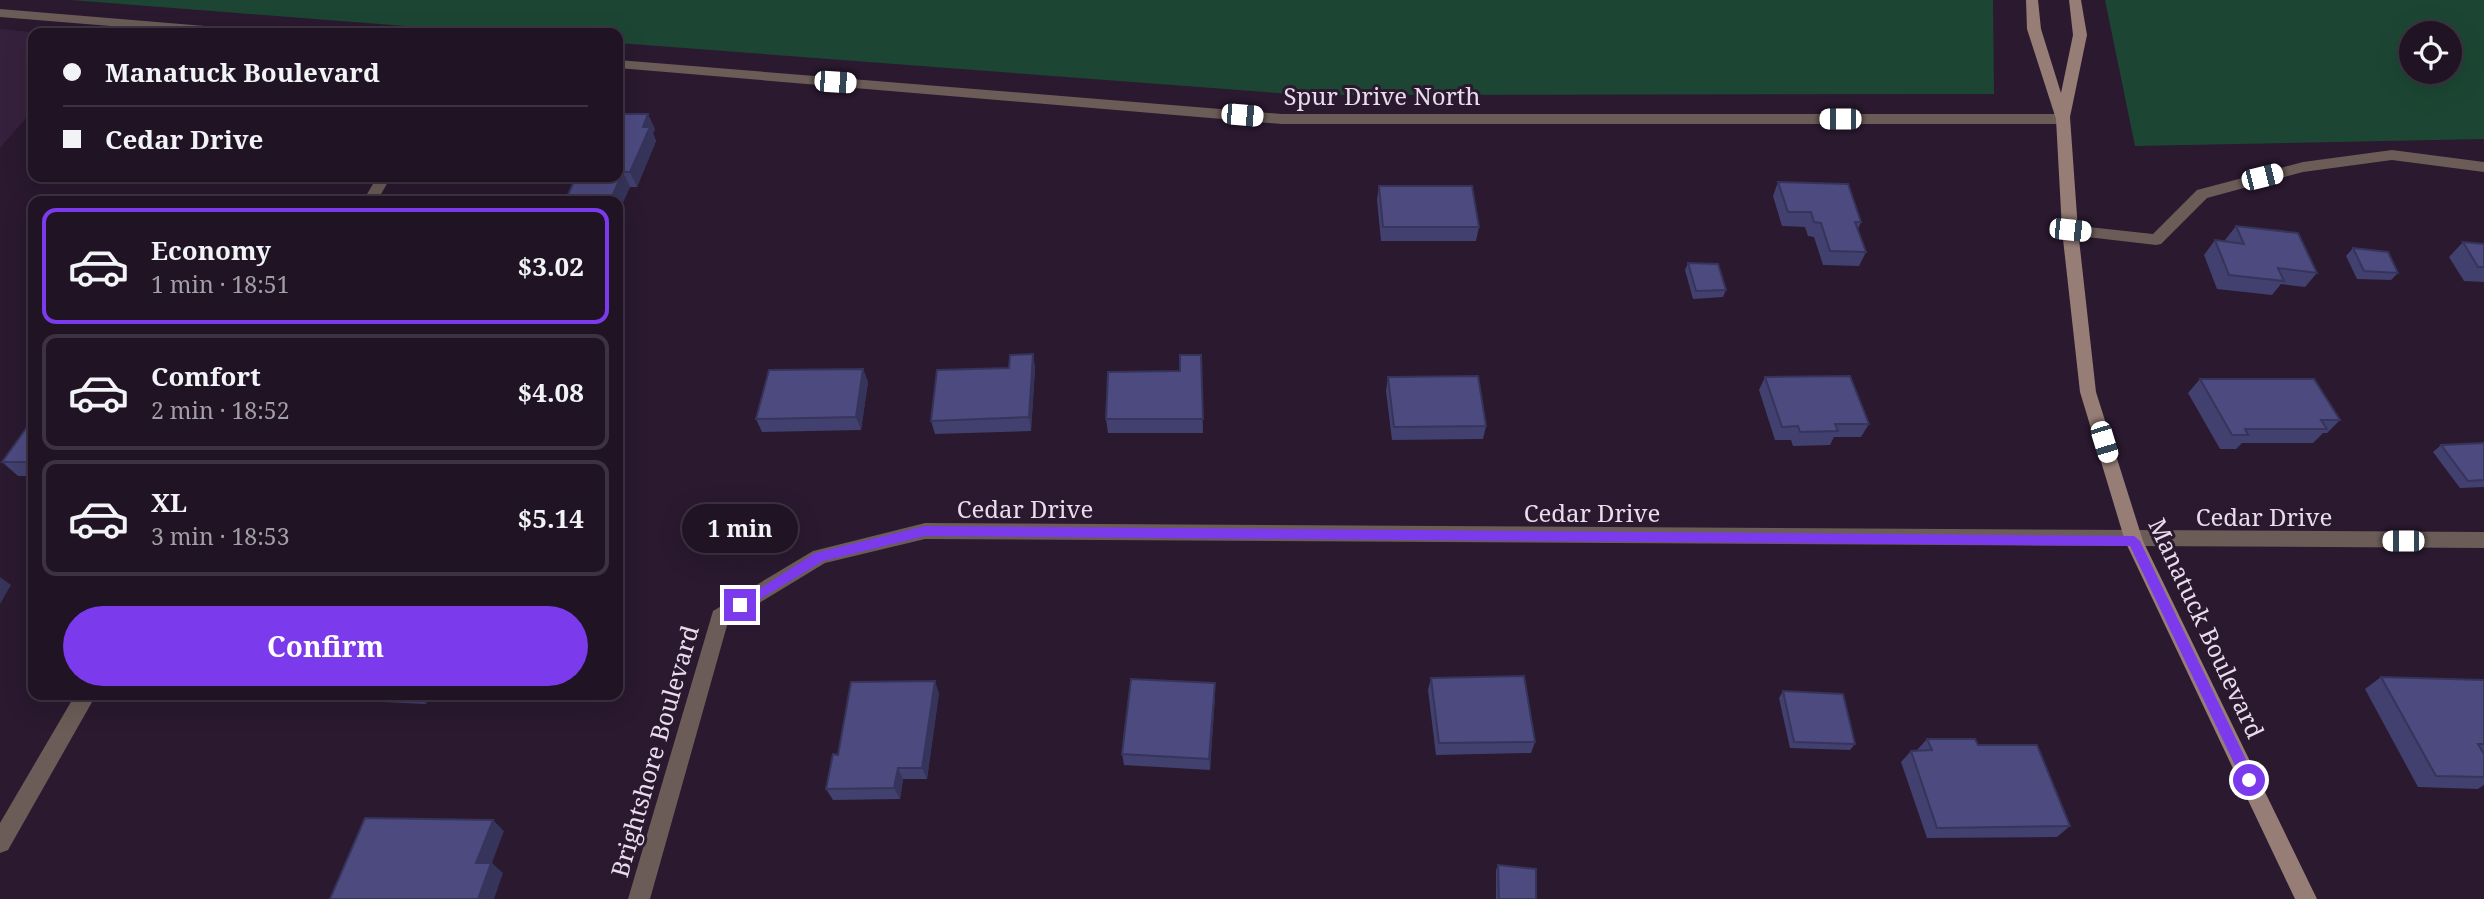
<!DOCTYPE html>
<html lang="en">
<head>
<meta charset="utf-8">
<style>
	:root { --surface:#201323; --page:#2d2030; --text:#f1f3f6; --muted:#a29ea6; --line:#3d3241; --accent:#7c3aed }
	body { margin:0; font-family:"Noto Serif",serif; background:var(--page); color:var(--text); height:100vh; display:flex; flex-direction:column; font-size:26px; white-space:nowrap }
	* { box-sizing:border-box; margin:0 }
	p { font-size:23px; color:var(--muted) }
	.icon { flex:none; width:38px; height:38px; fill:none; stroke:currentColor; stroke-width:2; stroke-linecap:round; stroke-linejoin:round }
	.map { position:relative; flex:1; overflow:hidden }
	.panel { position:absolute; left:28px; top:196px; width:595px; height:504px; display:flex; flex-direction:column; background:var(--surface); border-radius:14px; box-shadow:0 7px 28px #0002,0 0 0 2px var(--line) }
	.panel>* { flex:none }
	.guide { position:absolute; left:28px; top:28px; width:595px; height:154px; border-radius:14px; box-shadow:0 7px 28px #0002,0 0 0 2px var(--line); display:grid; align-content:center; height:154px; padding:0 35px; background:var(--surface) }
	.buttons { position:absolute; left:2399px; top:21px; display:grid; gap:14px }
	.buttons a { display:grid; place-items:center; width:63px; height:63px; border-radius:50%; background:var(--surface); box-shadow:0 7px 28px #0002,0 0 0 2px var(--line); font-size:35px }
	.end { position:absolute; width:32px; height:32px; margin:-16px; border:9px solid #7c3aed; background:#fff; box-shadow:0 0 0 4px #fff }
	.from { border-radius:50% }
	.bubble { position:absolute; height:49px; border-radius:24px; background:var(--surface); box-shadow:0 7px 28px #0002,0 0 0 2px var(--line); font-size:23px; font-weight:700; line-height:49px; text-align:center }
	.car { position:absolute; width:21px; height:42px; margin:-21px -10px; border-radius:9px; box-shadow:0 0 5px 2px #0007; background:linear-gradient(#fff 24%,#345 0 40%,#fff 0 76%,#345 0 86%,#fff 0) }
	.guide b { display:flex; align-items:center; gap:24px; height:66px; font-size:26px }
	.guide b+b { border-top:2px solid var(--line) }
	.guide i { width:18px; height:18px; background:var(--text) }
	ul { padding:12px 0 0; list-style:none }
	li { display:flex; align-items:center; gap:21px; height:116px; margin:0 14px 10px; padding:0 21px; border:4px solid var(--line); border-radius:14px }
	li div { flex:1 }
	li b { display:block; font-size:26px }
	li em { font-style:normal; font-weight:700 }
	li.active { border-color:var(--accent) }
	li>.icon { width:63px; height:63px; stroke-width:1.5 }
	.primary-button { display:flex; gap:14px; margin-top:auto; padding:14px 35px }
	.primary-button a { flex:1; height:80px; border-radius:42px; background:var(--accent); color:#fff; font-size:28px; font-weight:700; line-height:80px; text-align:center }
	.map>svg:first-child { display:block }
</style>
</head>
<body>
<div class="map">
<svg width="2484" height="899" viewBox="0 0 2484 899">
	<rect width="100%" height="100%" fill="#2a192f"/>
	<path fill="#36213c" d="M 0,29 L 41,33 L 33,33 L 33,110 L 0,148 Z"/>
	<g fill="#1c4633" fill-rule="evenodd">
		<path d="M 71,0 L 1993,0 L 1994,94 L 1304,95 L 618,43 L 618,33 L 495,33 Z"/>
		<path d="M 2105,0 L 2484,0 L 2484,139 L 2135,146 ZM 2412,33 L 2450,33 L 2450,72 L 2412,72 Z"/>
	</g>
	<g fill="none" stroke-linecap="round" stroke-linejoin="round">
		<path fill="#6b5c57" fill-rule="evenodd" d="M 2392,150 L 2484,162 L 2484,172 L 2392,160 L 2303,172 L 2207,198 L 2161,244 L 2156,245 L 2070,235 L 2062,230 L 2070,225 L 2153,234 L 2197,190 L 2303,162 Z"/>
		<g fill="#6b5c57" fill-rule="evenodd">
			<path d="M 0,9 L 241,29 L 248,33 L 196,33 L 0,17 Z"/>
			<path d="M 618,60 L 1282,114 L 2063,114 L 2070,119 L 2063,124 L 1282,124 L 618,68 Z"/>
			<path d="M 377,177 L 391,177 L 377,201 L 363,201 Z"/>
			<path d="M 925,523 L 2484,532 L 2484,548 L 925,539 L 825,563 L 728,622 L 650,899 L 628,899 L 713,611 L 813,551 Z"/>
			<path d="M 75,695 L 96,695 L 8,850 L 0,853 L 0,823 Z"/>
		</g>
		<path fill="#967d76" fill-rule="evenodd" d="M 2026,0 L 2038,0 L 2041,29 L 2061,93 L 2073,35 L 2069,0 L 2081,0 L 2087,35 L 2070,117 L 2078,230 L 2096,392 L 2143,541 L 2317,899 L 2295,899 L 2125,541 L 2080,392 L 2062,230 L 2056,119 L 2027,29 Z"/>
	</g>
	<g fill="#42406e">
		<path d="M 655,129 L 653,133 L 656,141 L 637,187 L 630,187 L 618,213 L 618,201 L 567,201 L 566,199 L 576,178 L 575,177 L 618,177 Z"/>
		<path d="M 225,177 L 281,177 L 280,178 L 225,178 Z"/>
		<path d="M 1778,182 L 1861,222 L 1858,229 L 1866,252 L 1859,266 L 1823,265 L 1814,237 L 1808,236 L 1805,227 L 1782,226 L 1773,196 Z"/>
		<path d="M 1379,186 L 1479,227 L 1476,241 L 1381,241 L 1377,200 Z"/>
		<path d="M 2236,226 L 2317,273 L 2305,287 L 2281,284 L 2272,295 L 2217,289 L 2204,255 L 2215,240 L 2225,242 L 2225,240 Z"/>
		<path d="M 2463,242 L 2484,244 L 2484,282 L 2464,281 L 2449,257 Z"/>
		<path d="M 2353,248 L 2398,273 L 2391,280 L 2357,279 L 2346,256 Z"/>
		<path d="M 1688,263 L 1726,290 L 1723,297 L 1693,299 L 1685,270 Z"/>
		<path d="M 1033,354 L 1035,368 L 1031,431 L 935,434 L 931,421 L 1009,368 Z"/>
		<path d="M 1201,355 L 1203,433 L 1108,433 L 1106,419 L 1180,371 Z"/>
		<path d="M 863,369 L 868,382 L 861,430 L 762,432 L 756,419 Z"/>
		<path d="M 1388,377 L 1486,426 L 1483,439 L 1392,440 L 1386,391 Z"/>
		<path d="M 1765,377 L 1869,424 L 1861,437 L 1834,437 L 1830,445 L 1793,446 L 1791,440 L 1775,440 L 1759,390 Z"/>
		<path d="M 2200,379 L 2340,420 L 2327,433 L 2323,433 L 2313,443 L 2242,443 L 2236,449 L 2220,449 L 2188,393 Z"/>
		<path d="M 33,419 L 33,476 L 18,476 L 2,462 Z"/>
		<path d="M 2484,443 L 2484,487 L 2460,488 L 2433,452 L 2441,445 Z"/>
		<path d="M 2381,677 L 2484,680 L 2484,785 L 2478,789 L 2418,787 L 2365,689 Z"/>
		<path d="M 1431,678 L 1535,742 L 1531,753 L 1436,755 L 1428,690 Z"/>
		<path d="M 1215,683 L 1215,695 L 1210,770 L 1124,765 L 1122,754 Z"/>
		<path d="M 1783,691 L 1855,744 L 1850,750 L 1790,748 L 1779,698 Z"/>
		<path d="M 939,693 L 927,779 L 903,779 L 900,799 L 833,800 L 826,789 L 838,755 Z"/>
		<path d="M 355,695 L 430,695 L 426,704 L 362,701 Z"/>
		<path d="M 1927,739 L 1978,745 L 2070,826 L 2057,837 L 1927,838 L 1901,762 L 1911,751 L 1917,750 Z"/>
		<path d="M 1498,865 L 1536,899 L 1496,899 L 1496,870 Z"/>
	</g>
	<g fill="#36345a">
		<path d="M 648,114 L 655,129 L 653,133 L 656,141 L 637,187 L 630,172 L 643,127 Z"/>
		<path d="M 623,172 L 630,187 L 618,213 L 618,201 L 612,201 L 611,199 Z"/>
		<path d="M 1033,354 L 1035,368 L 1031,431 L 1029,417 Z"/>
		<path d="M 863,369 L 868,382 L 861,430 L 856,417 Z"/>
		<path d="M 0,577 L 11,585 L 0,604 Z"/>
		<path d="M 935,681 L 939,693 L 927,779 L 922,768 Z"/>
		<path d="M 1215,683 L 1215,695 L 1210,770 L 1209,759 Z"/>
		<path d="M 417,695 L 430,695 L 426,704 Z"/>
		<path d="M 898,768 L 903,779 L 900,799 L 894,788 Z"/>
		<path d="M 493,820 L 504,831 L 492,863 L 503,873 L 494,899 L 478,899 L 476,863 Z"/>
	</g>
	<g fill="#4d4a80" stroke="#36345a" stroke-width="2">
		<path d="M 618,114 L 648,114 L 643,127 L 650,127 L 630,172 L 623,172 L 611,199 L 566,199 L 576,177 L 618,177 Z"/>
		<path d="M 1778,182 L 1848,184 L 1861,222 L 1855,222 L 1866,252 L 1830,251 L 1821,223 L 1814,222 L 1811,212 L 1788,212 Z"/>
		<path d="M 1379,186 L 1472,186 L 1479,227 L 1383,227 Z"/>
		<path d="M 2236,226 L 2298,233 L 2317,273 L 2278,268 L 2284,281 L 2229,275 L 2215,240 L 2244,244 Z"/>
		<path d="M 2463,242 L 2484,244 L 2484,267 L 2478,267 Z"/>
		<path d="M 2353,248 L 2388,252 L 2398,273 L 2364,271 Z"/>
		<path d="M 1688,263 L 1718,264 L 1726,290 L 1696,291 Z"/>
		<path d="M 1033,354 L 1029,417 L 931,421 L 937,370 L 1009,368 L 1010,355 Z"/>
		<path d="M 1180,355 L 1201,355 L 1203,419 L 1106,419 L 1108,372 L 1180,371 Z"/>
		<path d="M 863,369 L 856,417 L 756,419 L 769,370 Z"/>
		<path d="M 1478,376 L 1486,426 L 1394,427 L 1388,377 Z"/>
		<path d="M 1850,376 L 1869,424 L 1835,424 L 1838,431 L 1800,432 L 1798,426 L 1782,427 L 1765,377 Z"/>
		<path d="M 2200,379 L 2314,379 L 2340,420 L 2321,420 L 2327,429 L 2245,429 L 2248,435 L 2232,435 Z"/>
		<path d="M 33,419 L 33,462 L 2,462 Z"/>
		<path d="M 2484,443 L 2484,480 L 2468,481 L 2441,445 Z"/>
		<path d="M 1524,676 L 1535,742 L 1439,743 L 1431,678 Z"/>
		<path d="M 2381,677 L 2484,680 L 2484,744 L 2478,744 L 2484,754 L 2484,777 L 2436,776 Z"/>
		<path d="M 1131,679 L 1215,683 L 1209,759 L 1122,754 Z"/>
		<path d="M 935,681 L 922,768 L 898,768 L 894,788 L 826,789 L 833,754 L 838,755 L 851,682 Z"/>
		<path d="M 1783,691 L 1843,694 L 1855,744 L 1794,742 Z"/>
		<path d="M 1927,739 L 1975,739 L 1978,745 L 2037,745 L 2070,826 L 1937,828 L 1911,751 L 1932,750 Z"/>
		<path d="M 365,818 L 493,820 L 476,863 L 491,863 L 478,899 L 330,899 Z"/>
		<path d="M 1498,865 L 1536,869 L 1536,899 L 1499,899 Z"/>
	</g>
	<path fill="#7c3aed" d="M 925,526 L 2134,536 L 2140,541 L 2256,780 L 2254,784 L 2244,784 L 2130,546 L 925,536 L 823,561 L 744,609 L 740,611 L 734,605 L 815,553 Z"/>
	<g text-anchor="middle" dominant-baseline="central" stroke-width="6" stroke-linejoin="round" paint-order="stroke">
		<g font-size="24" fill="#e9ddec" stroke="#2a192f">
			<text x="1382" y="95">Spur Drive North</text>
			<text x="1025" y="508">Cedar Drive</text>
			<text x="1592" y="512">Cedar Drive</text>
			<text x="2264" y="516">Cedar Drive</text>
			<text transform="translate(2207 628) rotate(65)">Manatuck Boulevard</text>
			<text transform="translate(654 751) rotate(-74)">Brightshore Boulevard</text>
		</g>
	</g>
</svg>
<div class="buttons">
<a><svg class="icon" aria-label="locate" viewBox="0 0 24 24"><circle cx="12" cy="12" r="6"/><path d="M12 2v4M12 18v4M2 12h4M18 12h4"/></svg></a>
</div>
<i class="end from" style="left:2249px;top:780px"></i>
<i class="end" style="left:740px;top:605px"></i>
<div class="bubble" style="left:682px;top:504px;width:116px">1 min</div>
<i class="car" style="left:835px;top:82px;rotate:94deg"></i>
<i class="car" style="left:1242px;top:115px;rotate:95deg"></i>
<i class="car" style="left:1840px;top:119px;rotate:270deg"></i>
<i class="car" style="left:2262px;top:177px;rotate:76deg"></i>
<i class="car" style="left:2070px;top:230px;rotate:96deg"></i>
<i class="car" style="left:2104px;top:442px;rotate:163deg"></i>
<i class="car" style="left:2403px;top:541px;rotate:270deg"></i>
<div class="guide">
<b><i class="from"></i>Manatuck Boulevard</b>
<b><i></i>Cedar Drive</b>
</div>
<section class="panel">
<ul>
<li class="active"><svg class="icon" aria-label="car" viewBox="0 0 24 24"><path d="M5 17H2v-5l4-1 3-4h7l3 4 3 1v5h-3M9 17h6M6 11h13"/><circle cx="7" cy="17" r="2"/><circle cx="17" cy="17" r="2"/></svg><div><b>Economy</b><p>1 min · 18:51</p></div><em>$3.02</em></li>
<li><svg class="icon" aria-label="car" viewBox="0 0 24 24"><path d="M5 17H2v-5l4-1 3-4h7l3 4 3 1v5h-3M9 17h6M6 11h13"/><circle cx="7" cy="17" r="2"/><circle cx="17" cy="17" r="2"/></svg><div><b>Comfort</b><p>2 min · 18:52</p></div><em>$4.08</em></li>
<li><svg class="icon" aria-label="car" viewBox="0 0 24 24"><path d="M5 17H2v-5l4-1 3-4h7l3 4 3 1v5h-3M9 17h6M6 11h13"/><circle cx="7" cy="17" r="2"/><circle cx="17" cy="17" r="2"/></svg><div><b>XL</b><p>3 min · 18:53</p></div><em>$5.14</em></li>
</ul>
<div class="primary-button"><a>Confirm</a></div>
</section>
</div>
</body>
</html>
